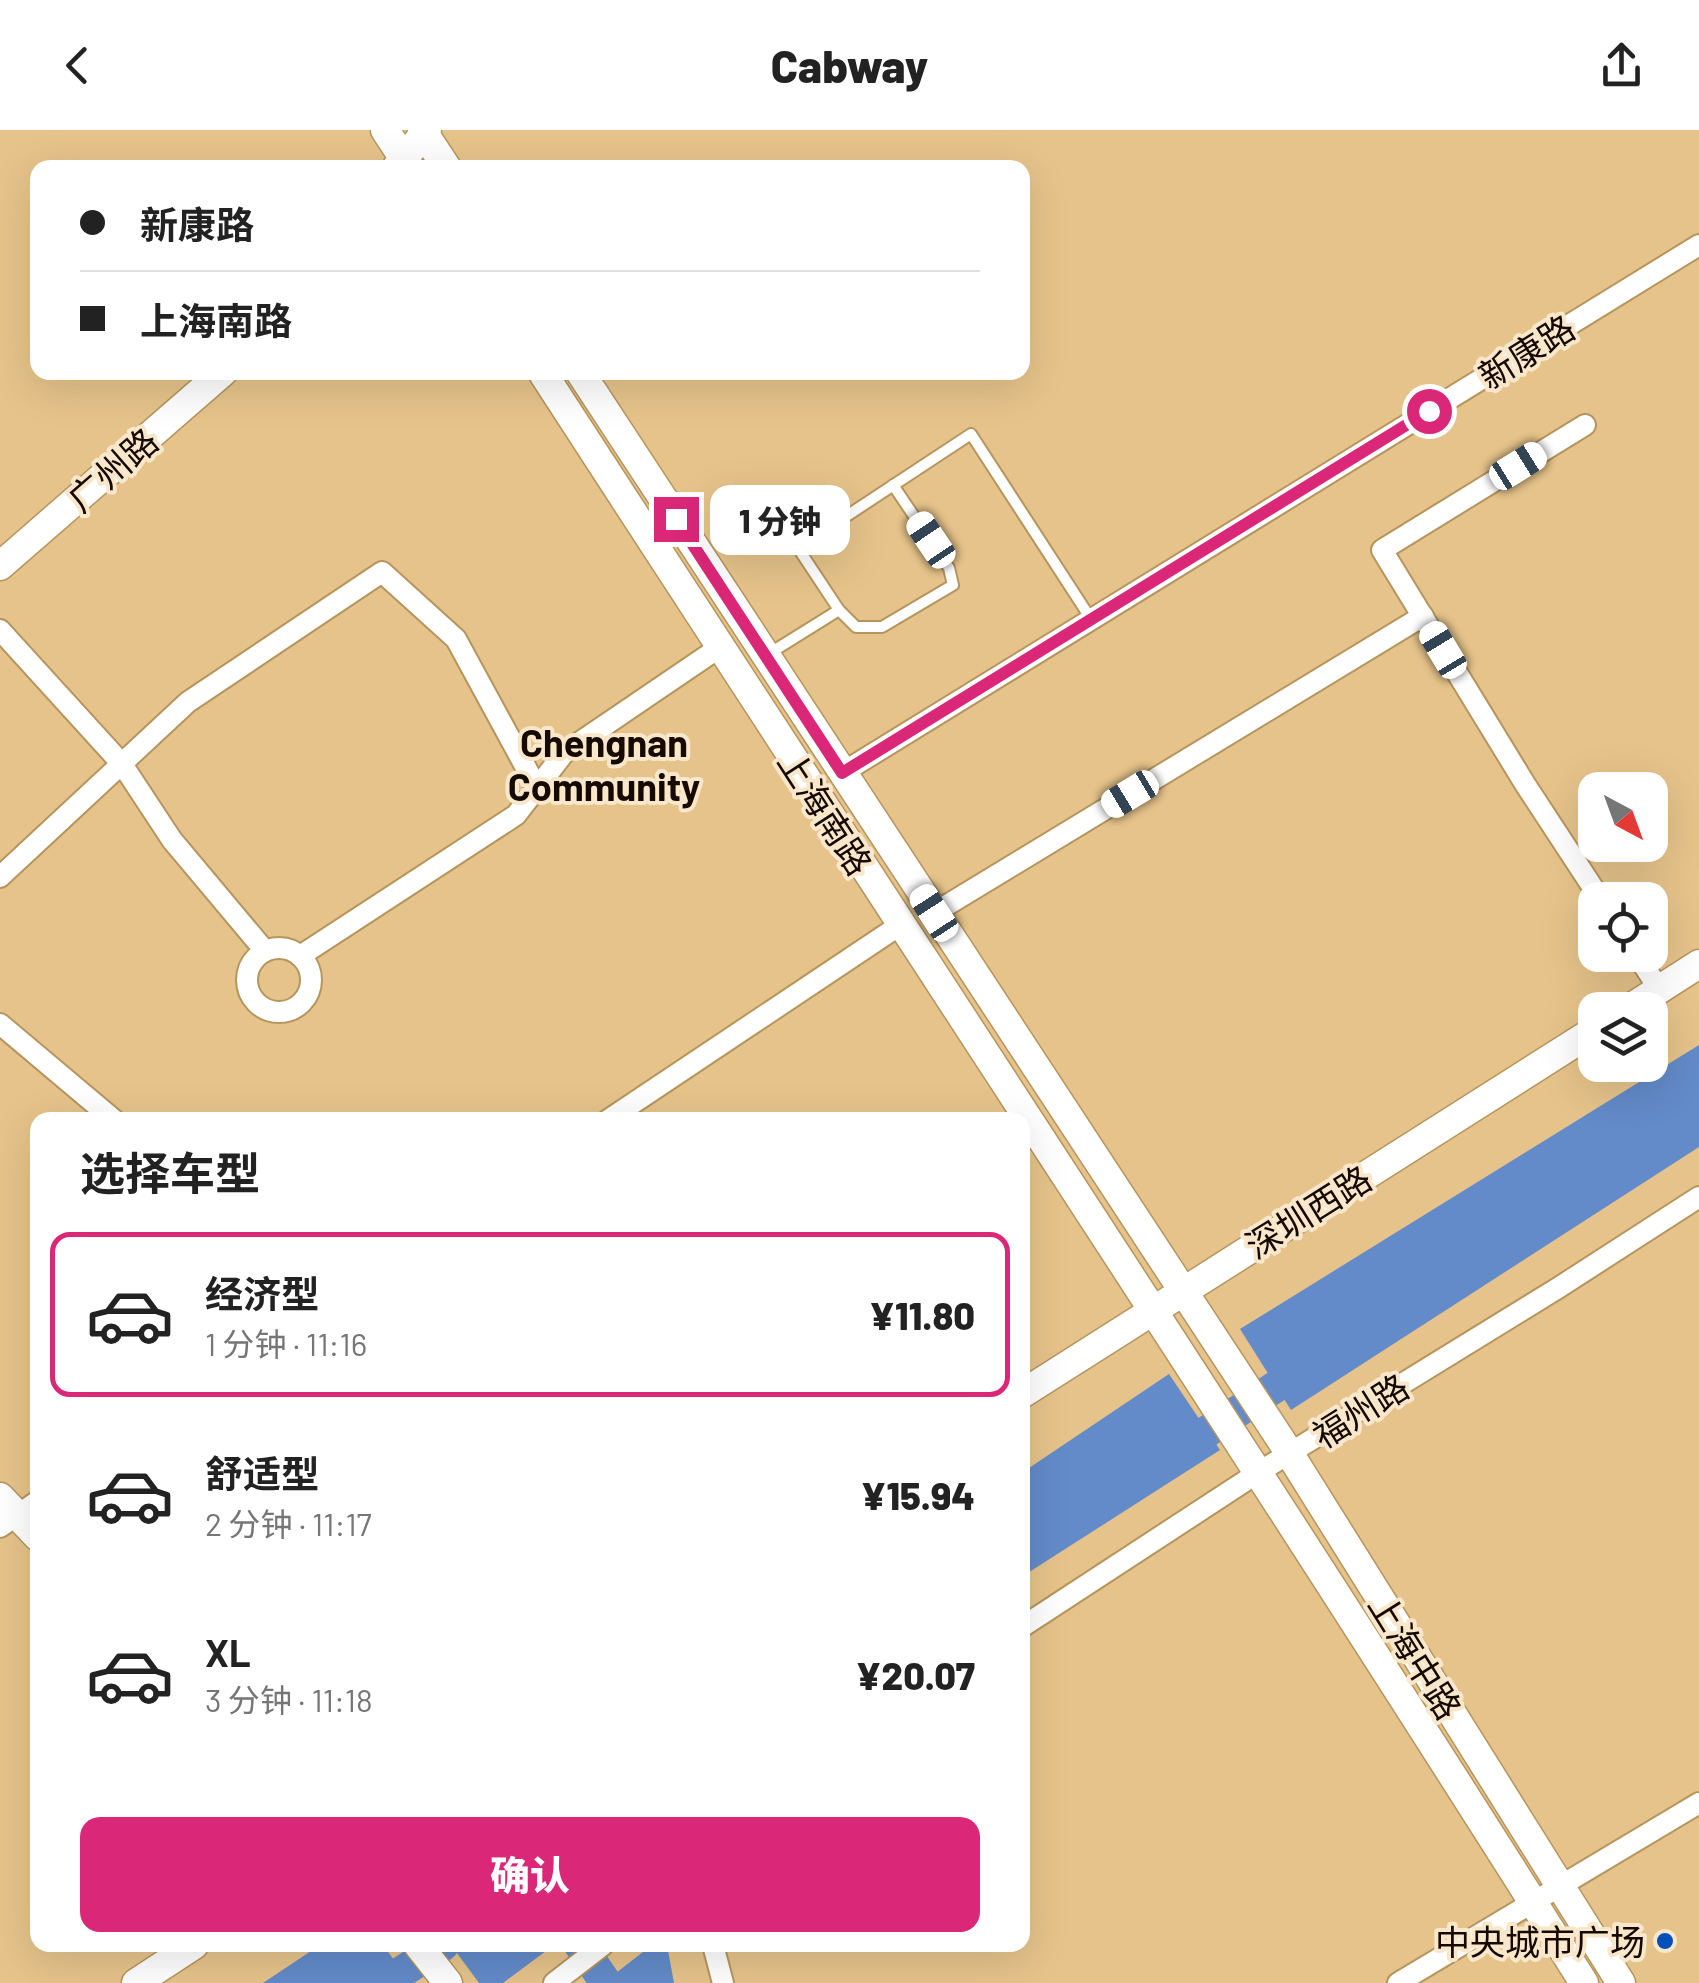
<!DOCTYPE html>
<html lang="zh">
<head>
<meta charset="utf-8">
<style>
	:root { --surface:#fff; --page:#f2f2f2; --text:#222; --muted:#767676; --line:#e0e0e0; --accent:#db2777 }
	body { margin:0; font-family:Barlow,"Noto Sans SC",sans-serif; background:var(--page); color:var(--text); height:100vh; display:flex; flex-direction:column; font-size:38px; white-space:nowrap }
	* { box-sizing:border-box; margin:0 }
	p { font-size:32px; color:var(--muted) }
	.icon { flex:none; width:55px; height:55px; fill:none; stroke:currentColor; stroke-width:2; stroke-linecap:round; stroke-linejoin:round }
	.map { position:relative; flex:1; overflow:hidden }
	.details { position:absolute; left:30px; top:982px; width:1000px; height:840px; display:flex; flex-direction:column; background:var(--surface); border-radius:20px; box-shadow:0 10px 40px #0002 }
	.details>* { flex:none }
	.hud { position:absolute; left:30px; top:30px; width:1000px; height:220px; border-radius:20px; box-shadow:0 10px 40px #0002; display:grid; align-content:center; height:220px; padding:0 50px; background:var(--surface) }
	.needle { width:65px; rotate:139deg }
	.buttons { position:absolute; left:1578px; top:642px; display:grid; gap:20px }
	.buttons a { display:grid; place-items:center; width:90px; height:90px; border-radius:20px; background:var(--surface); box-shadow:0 10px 40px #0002; font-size:50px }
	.end { position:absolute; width:45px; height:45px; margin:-22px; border:12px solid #db2777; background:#fff; box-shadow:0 0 0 5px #fff }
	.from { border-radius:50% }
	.bubble { position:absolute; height:70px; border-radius:20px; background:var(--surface); box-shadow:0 10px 40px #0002; font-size:32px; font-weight:800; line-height:70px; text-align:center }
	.car { position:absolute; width:30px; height:60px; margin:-30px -15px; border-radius:12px; box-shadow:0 0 8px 2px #0007; background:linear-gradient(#fff 24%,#345 0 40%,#fff 0 76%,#345 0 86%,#fff 0) }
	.hud b { display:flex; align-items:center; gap:35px; height:95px; font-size:38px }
	.hud b+b { border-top:2px solid var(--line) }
	.hud i { width:25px; height:25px; background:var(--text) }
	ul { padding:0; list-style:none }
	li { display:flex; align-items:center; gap:30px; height:165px; margin:0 20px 15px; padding:0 30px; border:5px solid transparent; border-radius:20px }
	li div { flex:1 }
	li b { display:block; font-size:38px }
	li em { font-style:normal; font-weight:800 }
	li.selected { border-color:var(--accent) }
	li>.icon { width:90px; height:90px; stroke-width:1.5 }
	h2 { padding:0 50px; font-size:45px; line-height:120px }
	.primary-button { display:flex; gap:20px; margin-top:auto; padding:20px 50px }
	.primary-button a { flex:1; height:115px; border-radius:20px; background:var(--accent); color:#fff; font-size:40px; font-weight:800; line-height:115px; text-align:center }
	header { display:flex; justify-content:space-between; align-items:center; height:130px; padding:0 50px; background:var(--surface); font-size:45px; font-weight:800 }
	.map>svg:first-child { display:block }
</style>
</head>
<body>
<header><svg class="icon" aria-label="back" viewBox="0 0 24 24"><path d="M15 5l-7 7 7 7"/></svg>Cabway<svg class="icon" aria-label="share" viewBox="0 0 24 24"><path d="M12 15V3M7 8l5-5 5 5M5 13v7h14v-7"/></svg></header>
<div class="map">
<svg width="1699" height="1853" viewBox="0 0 1699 1853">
	<rect width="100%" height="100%" fill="#e6c38a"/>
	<g fill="#638bc9">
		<path d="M 1699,915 L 1699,1017 L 1291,1280 L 1240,1199 Z"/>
		<path d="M 1169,1244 L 1220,1320 L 1023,1446 L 1023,1342 Z"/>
		<path d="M 320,1815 L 383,1815 L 411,1853 L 263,1853 Z"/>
		<path d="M 451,1815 L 554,1815 L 503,1853 L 479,1853 Z"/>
		<path d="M 652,1815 L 667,1815 L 674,1853 L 603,1853 Z"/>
	</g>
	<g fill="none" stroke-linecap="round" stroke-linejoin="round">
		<g stroke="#638bc9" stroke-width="32">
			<path d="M 1171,1325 L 1315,1231"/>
			<path d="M 580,1815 L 606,1853"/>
			<path d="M 385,1853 L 443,1815"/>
		</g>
		<defs>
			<g id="lane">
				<path d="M 839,480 L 856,497 L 882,497 L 953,455 L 949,438 L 893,355"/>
				<path d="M 770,523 L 839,480 L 798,418 L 971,304 L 1091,489"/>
			</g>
			<g id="street">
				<path d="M 1585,295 L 1382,420 L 1525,654 L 1601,770"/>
				<path d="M 0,500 L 122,634 L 172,710 L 265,821"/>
				<path d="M 842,643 L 1699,115"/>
				<path d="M 0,747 L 188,572 L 382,442 L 456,509 L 537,658"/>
				<path d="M 934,783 L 1423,486"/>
				<circle cx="279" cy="850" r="32"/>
				<path d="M 1637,825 L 1659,859"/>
				<path d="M 300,826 L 516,685 L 564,623 L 720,517"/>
				<path d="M 0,894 L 114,990"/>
				<path d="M 608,990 L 900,795"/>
				<path d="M 0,1397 L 38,1371"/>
				<path d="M 1022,1497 L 1259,1342 L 1558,1158 L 1699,1067"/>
				<path d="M 713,1815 L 723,1853"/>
				<path d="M 554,1853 L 603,1815"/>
				<path d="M 1398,1853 L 1699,1673"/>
			</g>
			<g id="secondary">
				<path d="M 385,0 L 410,38"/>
				<path d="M 422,0 L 447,38"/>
				<path d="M 396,38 L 427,0"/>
				<path d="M 542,242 C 890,779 1243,1312 1584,1853"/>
				<path d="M 580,242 L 1281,1310 L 1621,1853"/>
				<path d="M 0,436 L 223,242"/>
				<path d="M 1627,880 L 1699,834"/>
				<path d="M 1022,1264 L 1595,900"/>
				<path d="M 0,1367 L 38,1407"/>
				<path d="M 418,1815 L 448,1853"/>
				<path d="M 136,1853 L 194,1815"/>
			</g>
		</defs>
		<use href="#lane" stroke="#b6955d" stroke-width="14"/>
		<use href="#street" stroke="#b6955d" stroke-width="24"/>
		<use href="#secondary" stroke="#b6955d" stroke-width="31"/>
		<use href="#lane" stroke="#fff" stroke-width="10"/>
		<use href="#street" stroke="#fff" stroke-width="20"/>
		<use href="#secondary" stroke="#fff" stroke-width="28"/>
	</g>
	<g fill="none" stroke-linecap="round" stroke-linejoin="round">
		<path stroke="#db2777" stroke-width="12" d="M 676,389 L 842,643 L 1429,281"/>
	</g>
	<circle fill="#044fb9" stroke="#f8e7ca" stroke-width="4" cx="1665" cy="1811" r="10"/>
	<g text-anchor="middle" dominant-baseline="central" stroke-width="8" stroke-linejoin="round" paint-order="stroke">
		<g font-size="35" fill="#160a00" stroke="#f8e7ca">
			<text transform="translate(1526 221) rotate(-32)">新康路</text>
			<text transform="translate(112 339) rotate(-41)">广州路</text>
			<text transform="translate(826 682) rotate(57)">上海南路</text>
			<text transform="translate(1308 1081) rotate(-32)">深圳西路</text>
			<text transform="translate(1360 1280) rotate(-32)">福州路</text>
			<text transform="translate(1416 1526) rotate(58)">上海中路</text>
		</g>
		<g font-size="35" fill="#160a00" stroke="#f8e7ca" text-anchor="end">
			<text x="1645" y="1811">中央城市广场</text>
		</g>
		<g font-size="38" font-weight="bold" fill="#160a00" stroke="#f8e7ca">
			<text x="604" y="612">Chengnan<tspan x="604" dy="44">Community</tspan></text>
		</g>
	</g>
</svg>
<div class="buttons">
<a><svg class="needle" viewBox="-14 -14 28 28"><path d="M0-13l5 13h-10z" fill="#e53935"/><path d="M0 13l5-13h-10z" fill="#767676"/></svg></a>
<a><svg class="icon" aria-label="locate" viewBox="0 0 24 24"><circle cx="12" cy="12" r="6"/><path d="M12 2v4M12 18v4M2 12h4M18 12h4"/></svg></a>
<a><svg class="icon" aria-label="layers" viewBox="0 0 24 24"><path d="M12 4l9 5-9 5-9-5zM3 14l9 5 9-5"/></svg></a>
</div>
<i class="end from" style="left:1429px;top:281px"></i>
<i class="end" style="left:676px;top:389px"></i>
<div class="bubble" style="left:710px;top:355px;width:140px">1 分钟</div>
<i class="car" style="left:1518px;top:336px;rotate:58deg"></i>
<i class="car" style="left:931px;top:410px;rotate:326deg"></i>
<i class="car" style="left:1443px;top:520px;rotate:329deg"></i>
<i class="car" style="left:1130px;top:664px;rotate:239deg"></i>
<i class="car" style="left:934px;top:783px;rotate:327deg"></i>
<div class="hud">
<b><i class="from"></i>新康路</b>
<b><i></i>上海南路</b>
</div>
<section class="details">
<h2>选择车型</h2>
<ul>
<li class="selected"><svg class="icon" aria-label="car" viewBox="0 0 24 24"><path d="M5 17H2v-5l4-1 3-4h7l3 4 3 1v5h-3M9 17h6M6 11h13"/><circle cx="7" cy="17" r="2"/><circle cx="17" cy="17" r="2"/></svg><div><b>经济型</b><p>1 分钟 · 11:16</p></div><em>¥11.80</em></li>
<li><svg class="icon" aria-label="car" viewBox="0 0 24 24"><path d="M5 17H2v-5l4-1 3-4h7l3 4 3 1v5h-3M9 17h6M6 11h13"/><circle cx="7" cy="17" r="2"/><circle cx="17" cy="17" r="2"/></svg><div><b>舒适型</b><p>2 分钟 · 11:17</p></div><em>¥15.94</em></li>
<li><svg class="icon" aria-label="car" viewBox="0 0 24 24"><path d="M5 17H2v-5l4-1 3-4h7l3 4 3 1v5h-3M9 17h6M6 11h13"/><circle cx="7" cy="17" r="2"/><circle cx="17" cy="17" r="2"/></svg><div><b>XL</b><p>3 分钟 · 11:18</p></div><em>¥20.07</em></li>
</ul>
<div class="primary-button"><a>确认</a></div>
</section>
</div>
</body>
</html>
